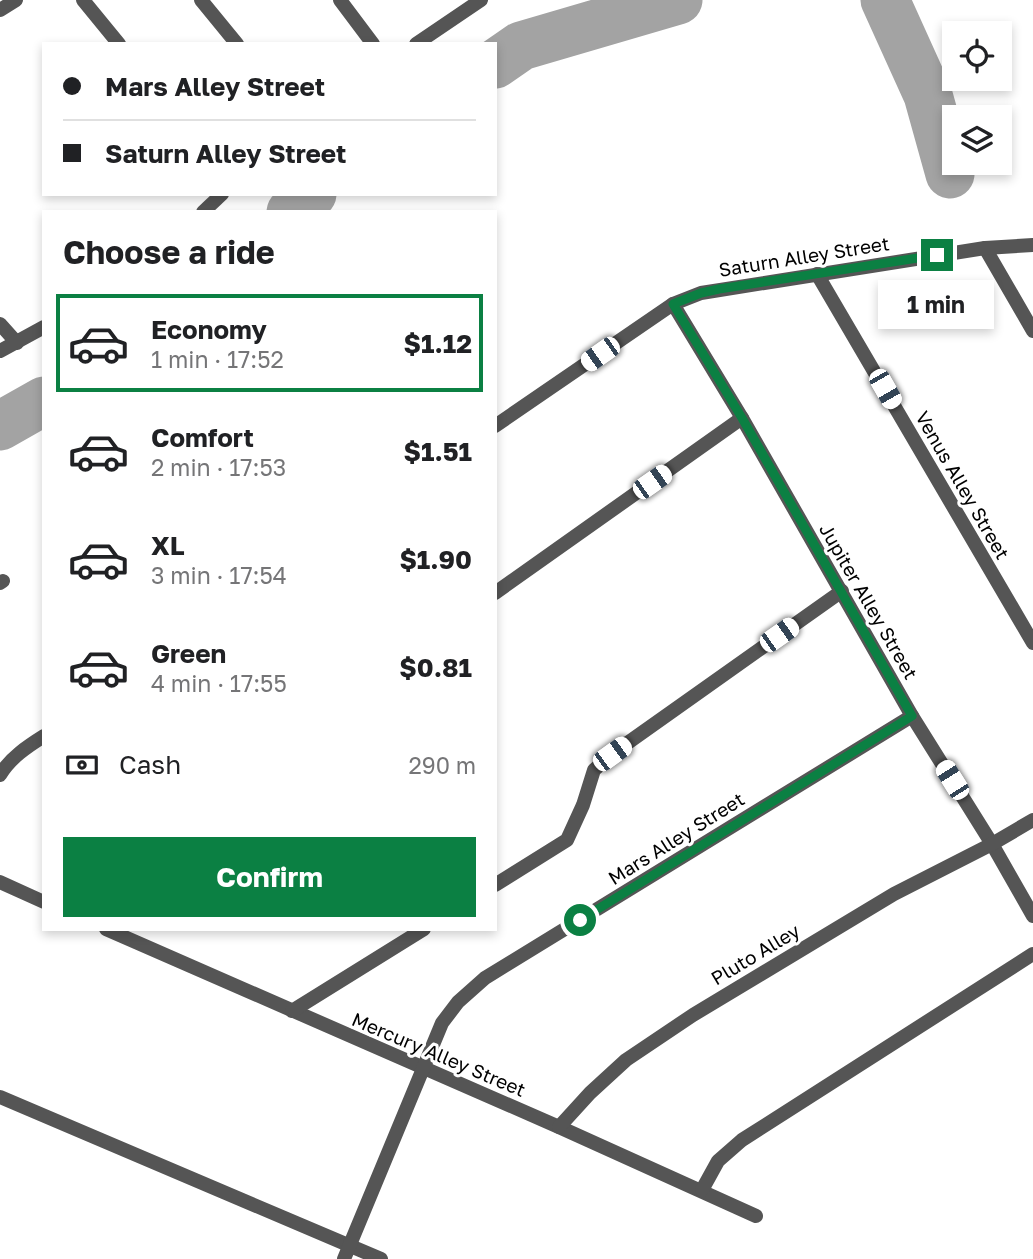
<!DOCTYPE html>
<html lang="en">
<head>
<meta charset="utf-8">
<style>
	:root { --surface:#fff; --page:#f2f2f2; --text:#202124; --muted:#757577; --line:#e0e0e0; --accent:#0b8043 }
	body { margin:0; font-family:"Golos Text",sans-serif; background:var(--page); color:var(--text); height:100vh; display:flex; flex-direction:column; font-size:26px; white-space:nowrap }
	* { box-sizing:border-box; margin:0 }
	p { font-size:23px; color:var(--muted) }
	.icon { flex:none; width:38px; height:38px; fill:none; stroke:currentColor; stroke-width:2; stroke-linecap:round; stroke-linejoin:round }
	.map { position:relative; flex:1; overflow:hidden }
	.side { position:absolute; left:42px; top:210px; width:455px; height:721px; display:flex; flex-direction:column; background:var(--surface); border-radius:0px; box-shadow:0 4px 10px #0003 }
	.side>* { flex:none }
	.top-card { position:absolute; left:42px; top:42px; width:455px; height:154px; border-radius:0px; box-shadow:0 4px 10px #0003; display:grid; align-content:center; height:154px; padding:0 21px; background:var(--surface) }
	.tools { position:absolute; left:942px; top:21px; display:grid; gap:14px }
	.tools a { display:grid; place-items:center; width:70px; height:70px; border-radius:0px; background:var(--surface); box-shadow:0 4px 10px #0003; font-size:35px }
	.end { position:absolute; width:32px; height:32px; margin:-16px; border:9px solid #0b8043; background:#fff; box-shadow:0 0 0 4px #fff }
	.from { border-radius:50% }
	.bubble { position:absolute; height:49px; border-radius:0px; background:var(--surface); box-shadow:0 4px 10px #0003; font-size:23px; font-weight:700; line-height:49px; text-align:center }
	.car { position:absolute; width:21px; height:42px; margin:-21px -10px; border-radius:9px; box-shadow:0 0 5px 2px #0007; background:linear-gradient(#fff 24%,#345 0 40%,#fff 0 76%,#345 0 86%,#fff 0) }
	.top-card b { display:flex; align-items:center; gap:24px; height:66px; font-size:26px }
	.top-card b+b { border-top:2px solid var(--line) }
	.top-card i { width:18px; height:18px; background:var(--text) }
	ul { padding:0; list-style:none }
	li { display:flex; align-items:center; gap:21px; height:98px; margin:0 14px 10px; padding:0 7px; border:4px solid transparent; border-radius:0px }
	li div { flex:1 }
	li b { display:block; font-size:26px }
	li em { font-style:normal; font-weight:700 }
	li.current { border-color:var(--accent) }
	li>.icon { width:63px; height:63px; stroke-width:1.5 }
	h2 { padding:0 21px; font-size:32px; line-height:84px }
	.pay { display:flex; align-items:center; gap:18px; height:77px; padding:0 21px; font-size:26px }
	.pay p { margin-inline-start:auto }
	.button { display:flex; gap:14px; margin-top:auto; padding:14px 21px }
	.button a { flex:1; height:80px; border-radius:0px; background:var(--accent); color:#fff; font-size:28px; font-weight:700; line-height:80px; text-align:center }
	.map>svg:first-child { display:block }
</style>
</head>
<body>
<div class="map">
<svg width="1033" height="1259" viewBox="0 0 1033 1259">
	<rect width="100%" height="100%" fill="#fff"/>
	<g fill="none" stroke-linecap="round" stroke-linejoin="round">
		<g stroke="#a3a3a3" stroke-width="49">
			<path d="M 885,0 L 928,95 L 950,174"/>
			<path d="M 495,64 L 521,46 L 678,0"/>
			<path d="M 291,212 L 312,194"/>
			<path d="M 0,426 L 44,401"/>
		</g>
		<g stroke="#555" stroke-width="14">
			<path d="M 83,0 L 119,44"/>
			<path d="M 201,0 L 237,44"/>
			<path d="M 340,0 L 373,44"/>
			<path d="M 0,10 L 16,0"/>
			<path d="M 416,44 L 481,0"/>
			<path d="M 203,212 L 222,194"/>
			<path d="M 985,248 L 1033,331"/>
			<path d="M 817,274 L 1033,643"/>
			<path d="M 673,304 L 742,418 L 912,716 L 992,844 L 1033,916"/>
			<path d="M 0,324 L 17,343"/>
			<path d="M 0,351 L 44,327"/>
			<path d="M 495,426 L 673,304 L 701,293 L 985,248 L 1033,245"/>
			<path d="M 0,583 L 3,581"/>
			<path d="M 495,593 L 742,418"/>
			<path d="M 0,775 C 10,758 28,746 44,736"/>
			<path d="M 0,882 L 44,902"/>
			<path d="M 495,885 L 567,840 L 583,805 L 594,770 L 612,754 L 842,591"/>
			<path d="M 106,929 L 559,1127 L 756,1216"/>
			<path d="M 292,1011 L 424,929"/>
			<path d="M 0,1097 L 381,1259"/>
			<path d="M 559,1127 L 590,1093 L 626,1060 L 693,1015 L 894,894 L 992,844 L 1033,820"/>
			<path d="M 702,1190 L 718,1161 L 742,1140 L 1033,954"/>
			<path d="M 344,1259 L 442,1023 L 458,1002 L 485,978 L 912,716"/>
		</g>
	</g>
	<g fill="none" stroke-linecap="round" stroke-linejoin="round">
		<path stroke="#0b8043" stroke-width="9" d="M 580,920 L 912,716 L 742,418 L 673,304 L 701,293 L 719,289 L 937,255"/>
	</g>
	<g text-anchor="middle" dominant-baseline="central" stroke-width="6" stroke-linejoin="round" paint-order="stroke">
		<g font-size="19" fill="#000" stroke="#fff">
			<text transform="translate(804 256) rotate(-9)">Saturn Alley Street</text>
			<text transform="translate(963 485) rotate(60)">Venus Alley Street</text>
			<text transform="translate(869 601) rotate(60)">Jupiter Alley Street</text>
			<text transform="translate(676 838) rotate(-32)">Mars Alley Street</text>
			<text transform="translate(755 954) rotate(-31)">Pluto Alley</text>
			<text transform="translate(439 1054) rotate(23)">Mercury Alley Street</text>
		</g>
	</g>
</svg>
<div class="tools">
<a><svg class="icon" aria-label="locate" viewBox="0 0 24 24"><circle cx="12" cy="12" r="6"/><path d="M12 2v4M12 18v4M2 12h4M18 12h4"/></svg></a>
<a><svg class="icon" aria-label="layers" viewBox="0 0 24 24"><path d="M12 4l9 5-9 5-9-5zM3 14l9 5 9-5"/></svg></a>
</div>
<i class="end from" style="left:580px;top:920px"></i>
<i class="end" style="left:937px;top:255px"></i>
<div class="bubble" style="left:878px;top:280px;width:116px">1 min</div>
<i class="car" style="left:600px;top:354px;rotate:235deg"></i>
<i class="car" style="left:885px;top:389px;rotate:150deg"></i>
<i class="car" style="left:652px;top:482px;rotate:55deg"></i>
<i class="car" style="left:779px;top:635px;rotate:55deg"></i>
<i class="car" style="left:612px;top:754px;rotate:54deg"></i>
<i class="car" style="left:952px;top:780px;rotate:328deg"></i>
<div class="top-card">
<b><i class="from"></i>Mars Alley Street</b>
<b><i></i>Saturn Alley Street</b>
</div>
<section class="side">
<h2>Choose a ride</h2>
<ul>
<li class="current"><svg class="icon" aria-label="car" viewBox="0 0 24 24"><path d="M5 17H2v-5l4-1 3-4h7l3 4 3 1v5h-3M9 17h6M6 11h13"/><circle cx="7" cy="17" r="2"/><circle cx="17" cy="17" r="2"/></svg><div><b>Economy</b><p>1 min · 17:52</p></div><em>$1.12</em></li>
<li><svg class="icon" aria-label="car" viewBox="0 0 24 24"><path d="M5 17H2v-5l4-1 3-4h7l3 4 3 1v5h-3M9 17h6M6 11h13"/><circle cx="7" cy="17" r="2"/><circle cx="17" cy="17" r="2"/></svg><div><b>Comfort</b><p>2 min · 17:53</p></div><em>$1.51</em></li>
<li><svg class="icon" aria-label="car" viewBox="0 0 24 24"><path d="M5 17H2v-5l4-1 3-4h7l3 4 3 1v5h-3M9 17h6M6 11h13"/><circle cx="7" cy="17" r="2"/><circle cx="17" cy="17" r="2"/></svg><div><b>XL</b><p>3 min · 17:54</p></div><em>$1.90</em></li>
<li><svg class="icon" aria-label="car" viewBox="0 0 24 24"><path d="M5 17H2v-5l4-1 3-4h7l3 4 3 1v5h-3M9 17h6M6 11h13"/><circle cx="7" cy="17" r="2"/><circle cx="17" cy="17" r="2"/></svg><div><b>Green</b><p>4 min · 17:55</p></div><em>$0.81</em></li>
</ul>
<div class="pay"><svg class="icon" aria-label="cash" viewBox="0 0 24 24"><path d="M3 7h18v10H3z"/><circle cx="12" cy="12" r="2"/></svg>Cash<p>290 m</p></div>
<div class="button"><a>Confirm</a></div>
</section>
</div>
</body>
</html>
